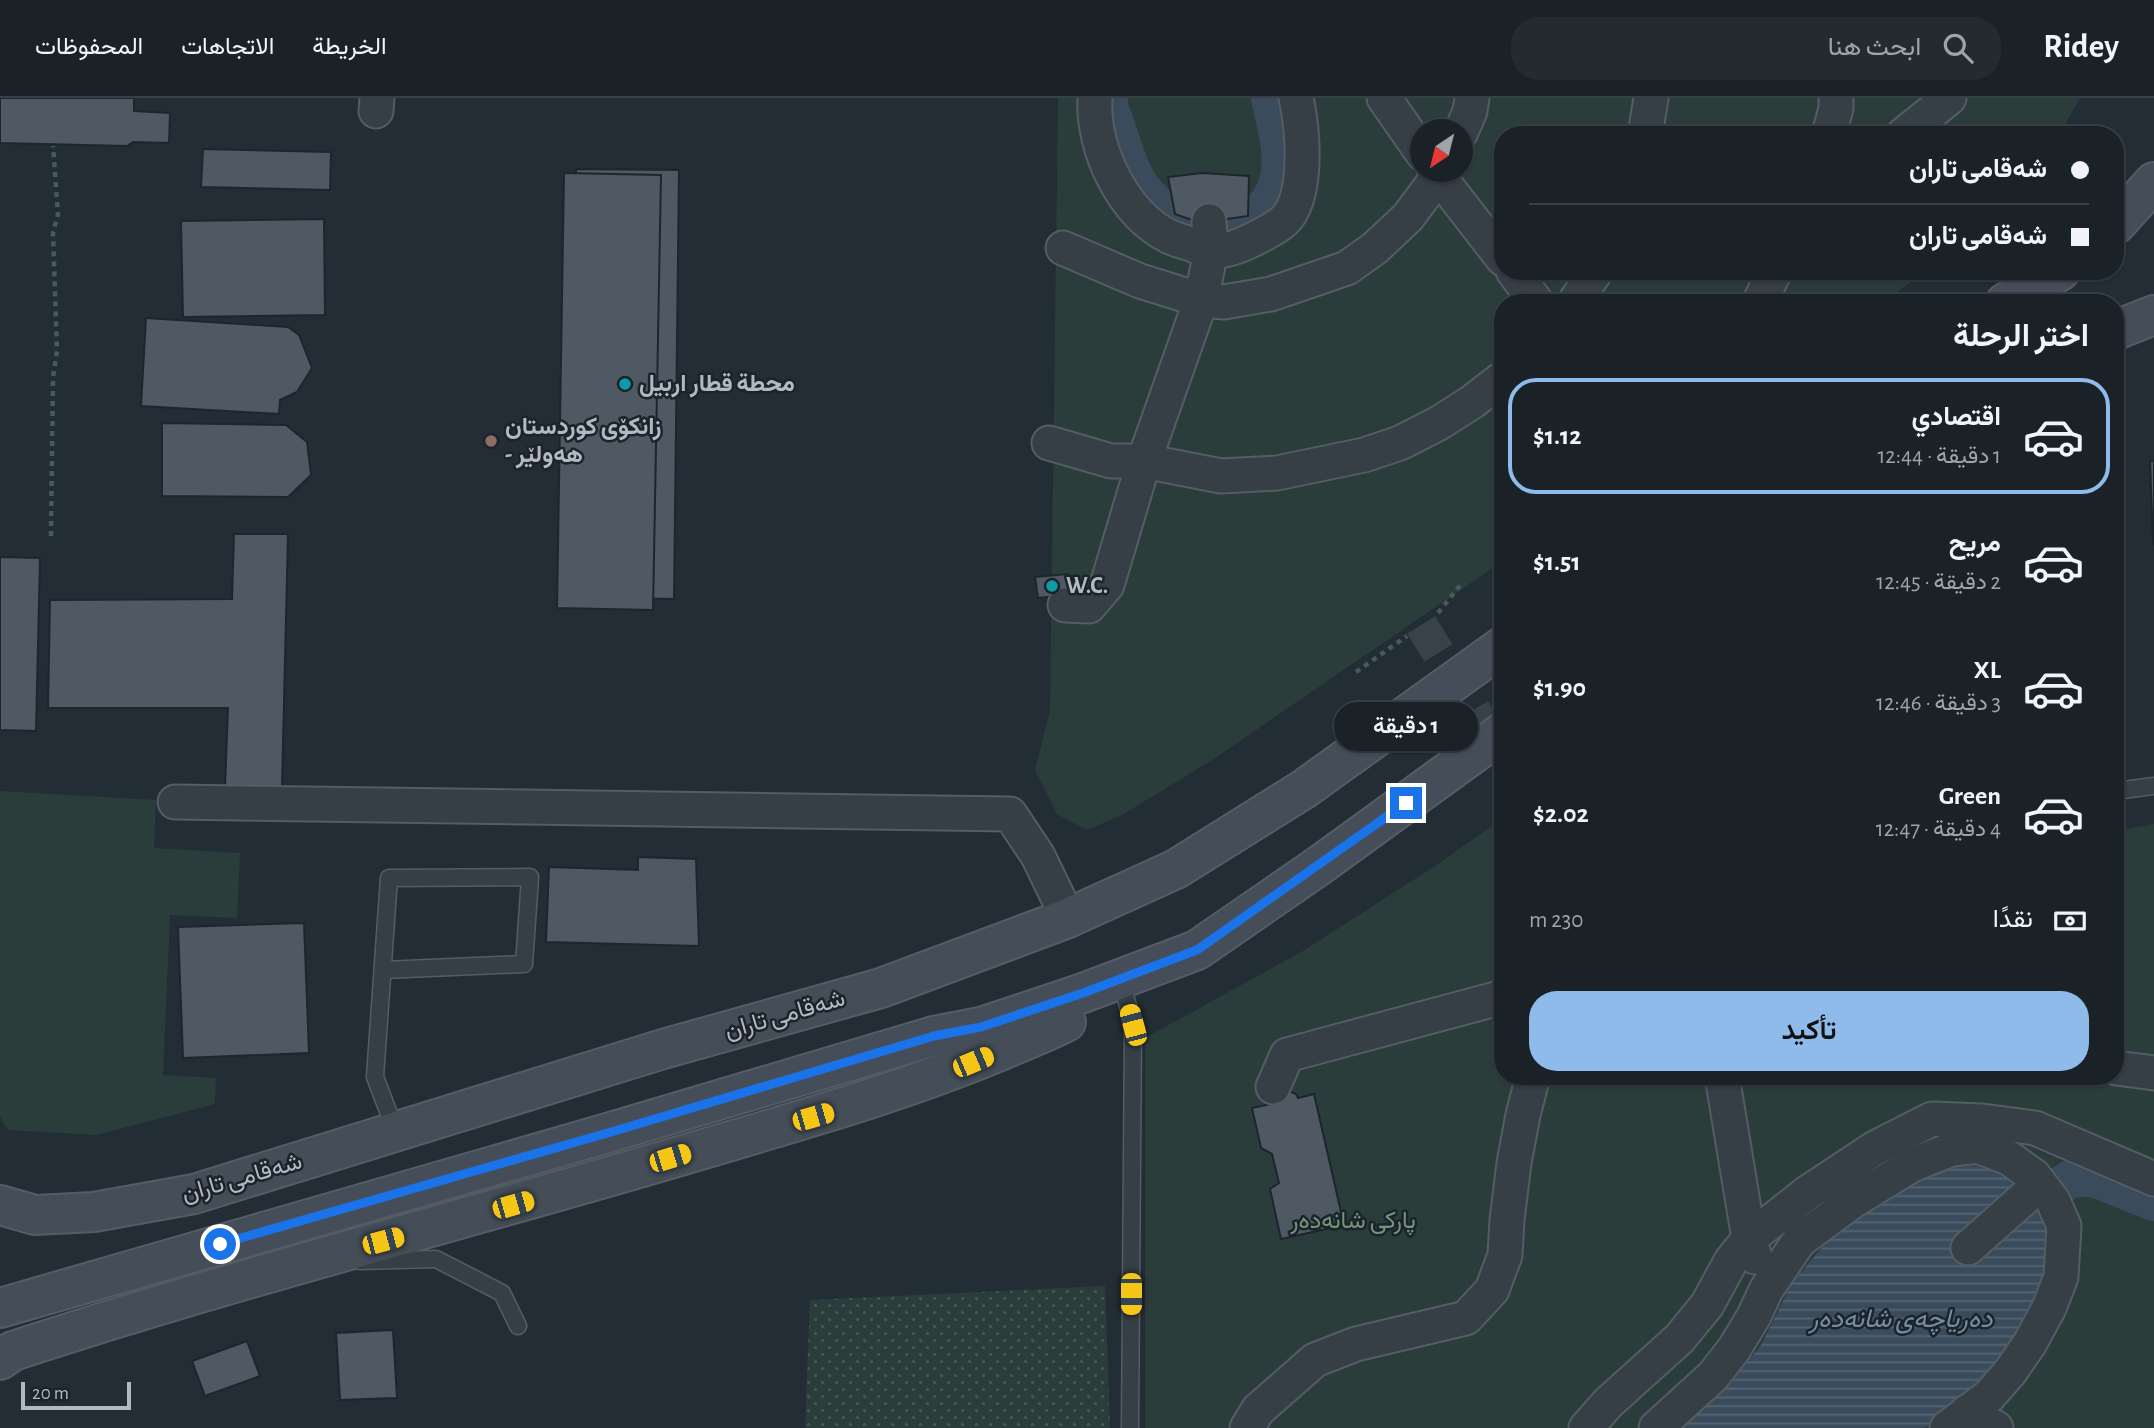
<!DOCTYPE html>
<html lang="ar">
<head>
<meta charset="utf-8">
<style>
	:root { --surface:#1a2228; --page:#232a30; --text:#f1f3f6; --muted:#9fa4a8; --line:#383f45; --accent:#8ebbea }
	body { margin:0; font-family:"Alegreya Sans",Vazirmatn,sans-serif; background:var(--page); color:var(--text); direction:rtl; height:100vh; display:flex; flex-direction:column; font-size:26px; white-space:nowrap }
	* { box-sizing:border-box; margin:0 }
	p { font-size:23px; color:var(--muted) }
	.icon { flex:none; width:38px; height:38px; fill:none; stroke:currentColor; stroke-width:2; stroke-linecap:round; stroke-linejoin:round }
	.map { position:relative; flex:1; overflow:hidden; direction:ltr }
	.details { position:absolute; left:1494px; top:196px; width:630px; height:791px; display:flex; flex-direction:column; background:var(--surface); border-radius:28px; box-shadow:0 2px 5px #0004,0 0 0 2px var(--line); direction:rtl }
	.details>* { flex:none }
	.hud { position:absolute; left:1494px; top:28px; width:630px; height:154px; border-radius:28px; box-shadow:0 2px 5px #0004,0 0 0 2px var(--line); direction:rtl; display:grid; align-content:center; height:154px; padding:0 35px; background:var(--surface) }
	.needle { width:46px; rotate:215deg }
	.fabs { position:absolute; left:1410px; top:21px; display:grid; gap:14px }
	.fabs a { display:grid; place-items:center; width:63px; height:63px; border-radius:50%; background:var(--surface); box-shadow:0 2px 5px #0004,0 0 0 2px var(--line); font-size:35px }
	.scale { position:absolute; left:21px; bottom:18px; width:110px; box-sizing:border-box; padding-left:7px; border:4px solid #b1b9c2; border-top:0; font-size:19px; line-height:24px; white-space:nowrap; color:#b1b9c2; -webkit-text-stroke:5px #1c232b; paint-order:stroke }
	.end { position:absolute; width:32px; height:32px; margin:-16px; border:9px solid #1a73e8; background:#fff; box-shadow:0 0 0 4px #fff }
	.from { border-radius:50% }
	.bubble { position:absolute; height:49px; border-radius:24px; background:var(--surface); box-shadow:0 2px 5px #0004,0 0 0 2px var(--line); font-size:23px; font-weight:600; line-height:49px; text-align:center; direction:rtl }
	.car { position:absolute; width:21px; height:42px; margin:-21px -10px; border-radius:9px; box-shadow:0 0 5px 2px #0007; background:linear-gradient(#f5c518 24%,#345 0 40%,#f5c518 0 76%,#345 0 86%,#f5c518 0) }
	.hud b { display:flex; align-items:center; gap:24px; height:66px; font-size:26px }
	.hud b+b { border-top:2px solid var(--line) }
	.hud i { width:18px; height:18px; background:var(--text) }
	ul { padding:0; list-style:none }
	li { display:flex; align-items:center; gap:21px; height:116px; margin:0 14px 10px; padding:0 21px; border:4px solid transparent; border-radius:28px }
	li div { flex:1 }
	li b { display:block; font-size:26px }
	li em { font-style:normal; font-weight:600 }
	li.selected { border-color:var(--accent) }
	li>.icon { width:63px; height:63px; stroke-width:1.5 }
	h2 { padding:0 35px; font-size:32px; line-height:84px }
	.pay { display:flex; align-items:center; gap:18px; height:77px; padding:0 35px; font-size:26px }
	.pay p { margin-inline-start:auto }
	.cta { display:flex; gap:14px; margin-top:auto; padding:14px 35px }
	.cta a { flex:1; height:80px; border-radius:28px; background:var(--accent); color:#111; font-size:28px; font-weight:600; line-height:80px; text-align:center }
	header { display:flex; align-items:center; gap:42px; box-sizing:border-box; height:98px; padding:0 35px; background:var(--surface); border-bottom:2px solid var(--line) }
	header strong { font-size:33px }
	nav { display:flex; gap:38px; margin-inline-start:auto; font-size:24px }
	.search { width:490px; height:63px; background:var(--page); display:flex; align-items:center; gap:18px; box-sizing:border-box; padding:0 24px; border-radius:28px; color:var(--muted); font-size:26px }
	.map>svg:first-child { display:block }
</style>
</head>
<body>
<header>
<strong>Ridey</strong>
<div class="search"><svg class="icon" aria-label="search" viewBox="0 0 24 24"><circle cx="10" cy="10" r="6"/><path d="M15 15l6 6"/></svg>ابحث هنا</div>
<nav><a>الخريطة</a><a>الاتجاهات</a><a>المحفوظات</a></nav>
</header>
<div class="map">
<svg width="2154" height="1330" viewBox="0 0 2154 1330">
	<defs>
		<pattern id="garden-dots" width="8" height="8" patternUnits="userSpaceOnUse" patternTransform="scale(1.75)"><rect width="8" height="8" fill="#2b3d3b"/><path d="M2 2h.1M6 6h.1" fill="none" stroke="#475756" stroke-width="1.8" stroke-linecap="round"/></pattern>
		<pattern id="water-rules" width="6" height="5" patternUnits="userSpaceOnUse" patternTransform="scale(1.75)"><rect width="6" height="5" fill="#3a4c5c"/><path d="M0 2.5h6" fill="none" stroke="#546472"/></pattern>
	</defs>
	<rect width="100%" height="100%" fill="#232d35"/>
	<g fill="#2b3d3b" fill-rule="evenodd">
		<path d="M 1058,0 L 2080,0 L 2059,37 L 1503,37 L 1503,173 L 1927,173 L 1881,205 L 1503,205 L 1503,463 L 1212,662 L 1122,717 L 1087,732 L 1057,716 L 1035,672 L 1050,613 ZM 1423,33 L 1461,33 L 1461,72 L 1423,72 Z"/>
		<path d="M 0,693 L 156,702 L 154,750 L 240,755 L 237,820 L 170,817 L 163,977 L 216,980 L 215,1006 L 96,1037 L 8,1032 L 0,1019 Z"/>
		<path d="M 1503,720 L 1503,978 L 2116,978 L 2116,733 L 2154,726 L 2154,1330 L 1145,1330 L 1145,940 L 1303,853 L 1438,766 Z"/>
	</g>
	<path fill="url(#garden-dots)" d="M 1105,1188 L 1110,1330 L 805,1330 L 810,1202 Z"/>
	<path fill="url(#water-rules)" d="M 1987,1067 L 2018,1081 L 2036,1103 L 2045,1122 L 2050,1148 L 2050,1175 L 2024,1247 L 1951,1317 L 1924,1330 L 1678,1330 L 1731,1284 L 1761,1247 L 1792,1185 L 1824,1147 L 1859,1117 L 1925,1081 L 1958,1068 Z"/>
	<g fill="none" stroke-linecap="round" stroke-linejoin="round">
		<g stroke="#3a4c5c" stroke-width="38">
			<path d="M 1109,0 L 1109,9 C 1119,31 1127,71 1141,89 C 1154,106 1175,124 1196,130 C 1229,139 1264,121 1276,90 C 1287,61 1276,29 1270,0"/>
			<path d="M 2036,1103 L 2072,1080 L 2094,1080 L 2154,1104"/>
		</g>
	</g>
	<g fill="#4f5964" stroke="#1e252d" stroke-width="2">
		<path d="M 0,0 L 134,0 L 134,13 L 170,15 L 169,45 L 133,44 L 127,48 L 0,45 Z"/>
		<path d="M 203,51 L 331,54 L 330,92 L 201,89 Z"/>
		<path d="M 576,71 L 679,72 L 674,501 L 571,499 Z"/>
		<path d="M 564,75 L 661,77 L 653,512 L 557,510 Z"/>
		<path d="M 1202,75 L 1249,78 L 1248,118 L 1220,122 L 1189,121 L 1175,116 L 1168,79 Z"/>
		<path d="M 324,121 L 325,217 L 183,219 L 181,123 Z"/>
		<path d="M 146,220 L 288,229 L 299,237 L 312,270 L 297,294 L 280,302 L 279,316 L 141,308 Z"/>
		<path d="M 162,325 L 286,327 L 307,344 L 311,377 L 288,399 L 162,398 Z"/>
		<path d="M 2150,363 L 2154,363 L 2154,446 L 2153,446 Z"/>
		<path d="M 234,436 L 288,436 L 282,689 L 225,689 L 228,610 L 48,610 L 50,502 L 232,501 Z"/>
		<path d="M 0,459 L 40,460 L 36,633 L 0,632 Z"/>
		<path d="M 1068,476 L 1068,497 L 1038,500 L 1035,479 Z"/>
		<path d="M 638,759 L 696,761 L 699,848 L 546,844 L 549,769 L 638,772 Z"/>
		<path d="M 304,825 L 309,955 L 183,960 L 178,829 Z"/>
		<path d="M 1289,993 L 1296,996 L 1298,1000 L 1314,996 L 1344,1127 L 1281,1141 L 1270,1091 L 1279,1085 L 1272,1056 L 1261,1050 L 1252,1010 L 1276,1005 Z"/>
		<path d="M 393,1232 L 397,1300 L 340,1302 L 336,1235 Z"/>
		<path d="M 247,1243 L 260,1278 L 205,1298 L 192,1263 Z"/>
	</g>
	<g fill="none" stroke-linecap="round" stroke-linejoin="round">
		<path stroke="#38424a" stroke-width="33" stroke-dasharray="33 17" stroke-linecap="butt" d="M 1421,527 L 1501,655"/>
		<defs>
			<g id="lane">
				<path d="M 2116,693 L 2154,688"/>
				<path d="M 383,872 L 524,866 L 530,779 L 389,780 L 375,979 L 396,1034"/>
				<path d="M 1124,893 L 1133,927 L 1130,1330"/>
				<path d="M 360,1163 L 436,1161 L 502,1195 L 518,1228"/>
			</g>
			<g id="street">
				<path d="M 1095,0 C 1092,51 1123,116 1170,139 C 1177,142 1184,144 1191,146 C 1197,148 1204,153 1211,153 C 1224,154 1240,148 1252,142 C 1262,137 1275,131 1284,123 C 1309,99 1303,31 1296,0"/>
				<path d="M 1384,0 L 1423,56"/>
				<path d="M 376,13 L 377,0"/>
				<path d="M 1461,34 L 1470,13 L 1472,0"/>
				<path d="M 1645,37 L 1651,0"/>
				<path d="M 1829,37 L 1836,10 L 1836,0"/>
				<path d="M 1903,37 L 1949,0"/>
				<path d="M 1434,72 L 1503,161"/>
				<path d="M 1063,150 L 1140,183 L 1201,202 L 1224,204 L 1271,196 L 1347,170 L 1375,150 L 1408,119 L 1443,72"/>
				<path d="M 1513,173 L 1537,205"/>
				<path d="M 1574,205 L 1596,173"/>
				<path d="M 1759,205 L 1775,173"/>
				<path d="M 1049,345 L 1111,363 L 1144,363 L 1221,378 L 1277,375 L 1364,357 L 1400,345 L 1439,325 L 1472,304 L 1503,280"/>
				<path d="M 1065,507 L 1089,508 L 1107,487 L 1144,363 L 1201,202 L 1211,153 L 1209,123"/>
				<path d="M 175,704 L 1010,716 L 1038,758 L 1068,820"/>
				<path d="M 2116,970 L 2154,975"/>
				<path d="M 1722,978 L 1749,1141 L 1755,1159"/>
				<path d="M 1273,989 L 1287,957 L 1503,899"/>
				<path d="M 1968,1150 L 2040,1086"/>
				<path d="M 1967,1314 L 1996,1330"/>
				<path d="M 1247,1330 L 1258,1312 L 1315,1262 L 1356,1246 L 1466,1220 L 1492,1192 L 1505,1157 L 1507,1122 L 1514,1065 L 1523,1017 L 1533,978"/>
				<path d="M 1586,1330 L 1608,1305 L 1679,1241 L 1707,1207 L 1731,1163 L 1749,1141 L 1807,1095 L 1875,1050 L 1932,1021 L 1982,1023 L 2035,1030 L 2154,1081"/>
				<path d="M 1656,1330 L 1713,1278 L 1734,1251 L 1754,1218 L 1766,1192 L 1799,1143 L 1853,1103 L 1912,1067 L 1952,1051 L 1978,1048 L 2009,1060 L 2034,1078 L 2053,1103 L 2064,1128 L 2061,1179 L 2049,1210 L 2030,1245 L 2010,1274 L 1989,1298 L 1947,1330"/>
			</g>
			<g id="secondary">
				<path d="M 2116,126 L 2154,84"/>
				<path d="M 2005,205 L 2060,173"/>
				<path d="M 2116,232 L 2154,217"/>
				<path d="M 0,1107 L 35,1117 L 94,1114 L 194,1096 L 663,951 L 881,890 L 1068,820 L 1176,771 L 1304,691 L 1503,548"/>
				<path d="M 0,1210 L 611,1034 L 934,938 L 981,929 L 1083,895 L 1197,852 L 1320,767 L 1503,634"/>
				<path d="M 0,1262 L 13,1253 C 239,1179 471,1120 700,1052 C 801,1022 902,994 1000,953 C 1022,943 1045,935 1066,924"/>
			</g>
		</defs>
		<use href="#lane" stroke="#545c64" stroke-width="19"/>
		<use href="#street" stroke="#545c64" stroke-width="37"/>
		<use href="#secondary" stroke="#545c64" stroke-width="42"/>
		<g stroke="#495a5a" stroke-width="4.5" stroke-dasharray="5 5" stroke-linecap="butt">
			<path d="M 51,438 L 53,279 L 57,253 L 53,135 L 58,116 L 53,48"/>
			<path d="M 1438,515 L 1462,485"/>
			<path d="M 1356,574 L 1407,538"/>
		</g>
		<use href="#lane" stroke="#363e46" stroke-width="16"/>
		<use href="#street" stroke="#363e46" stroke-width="33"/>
		<use href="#secondary" stroke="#454e58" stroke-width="38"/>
	</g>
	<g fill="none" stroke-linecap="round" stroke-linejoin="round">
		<path stroke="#1a73e8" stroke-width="9" d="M 220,1146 L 611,1034 L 934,938 L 981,929 L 1083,895 L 1197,852 L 1406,705"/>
	</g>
	<g fill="#0f9aa8" stroke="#1c232b" stroke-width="2.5">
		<circle cx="625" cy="286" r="7"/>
		<circle cx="1052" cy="488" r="7"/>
	</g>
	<circle fill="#8d6e63" stroke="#1c232b" stroke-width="2.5" cx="491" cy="343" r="7"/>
	<g text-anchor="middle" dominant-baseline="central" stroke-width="5" stroke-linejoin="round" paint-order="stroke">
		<g font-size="24" font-weight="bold" fill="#b1b9c2" stroke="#1c232b" text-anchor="start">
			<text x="639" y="286">محطة قطار اربيل</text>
			<text x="505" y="329">زانکۆی کوردستان<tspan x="505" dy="28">- هەولێر</tspan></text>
			<text x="1066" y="488">W.C.</text>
		</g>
		<g font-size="24" fill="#b1b9c2" stroke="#1c232b">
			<text transform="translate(785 917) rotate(-16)">شەقامی تاران</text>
			<text transform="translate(242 1080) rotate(-16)">شەقامی تاران</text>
		</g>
		<g font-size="24" fill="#729677" stroke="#1c232b">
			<text x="1353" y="1123">پارکی شانەدەر</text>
		</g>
		<g font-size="26" font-style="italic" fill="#758da2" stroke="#1c232b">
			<text x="1901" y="1221">دەریاچەی شانەدەر</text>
		</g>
	</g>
</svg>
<div class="fabs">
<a><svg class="needle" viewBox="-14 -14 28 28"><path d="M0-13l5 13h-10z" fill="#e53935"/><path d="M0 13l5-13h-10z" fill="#9fa4a8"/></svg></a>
</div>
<div class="scale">20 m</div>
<i class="end from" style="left:220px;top:1146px"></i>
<i class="end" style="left:1406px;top:705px"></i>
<div class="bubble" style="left:1334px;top:604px;width:144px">1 دقيقة</div>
<i class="car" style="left:1133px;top:927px;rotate:345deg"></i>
<i class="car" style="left:973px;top:964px;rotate:67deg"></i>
<i class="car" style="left:813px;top:1019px;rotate:74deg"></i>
<i class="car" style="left:670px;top:1060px;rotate:73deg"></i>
<i class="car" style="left:513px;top:1107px;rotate:74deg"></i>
<i class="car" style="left:383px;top:1143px;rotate:75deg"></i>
<i class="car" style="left:1131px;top:1196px;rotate:180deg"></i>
<div class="hud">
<b><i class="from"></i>شەقامی تاران</b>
<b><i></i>شەقامی تاران</b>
</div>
<section class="details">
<h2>اختر الرحلة</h2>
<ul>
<li class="selected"><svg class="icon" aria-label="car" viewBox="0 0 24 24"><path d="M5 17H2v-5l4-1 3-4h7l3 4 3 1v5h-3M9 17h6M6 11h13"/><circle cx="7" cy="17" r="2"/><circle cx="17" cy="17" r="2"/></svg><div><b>اقتصادي</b><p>1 دقيقة · 12:44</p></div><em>$1.12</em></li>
<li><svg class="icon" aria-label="car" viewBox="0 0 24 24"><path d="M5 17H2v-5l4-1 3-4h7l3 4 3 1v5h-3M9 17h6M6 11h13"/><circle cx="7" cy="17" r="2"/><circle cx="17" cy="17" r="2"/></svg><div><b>مريح</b><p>2 دقيقة · 12:45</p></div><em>$1.51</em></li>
<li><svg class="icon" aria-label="car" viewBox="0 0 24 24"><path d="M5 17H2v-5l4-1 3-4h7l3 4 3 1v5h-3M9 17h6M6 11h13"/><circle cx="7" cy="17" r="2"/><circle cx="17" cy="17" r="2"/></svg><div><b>XL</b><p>3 دقيقة · 12:46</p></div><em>$1.90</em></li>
<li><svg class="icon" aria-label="car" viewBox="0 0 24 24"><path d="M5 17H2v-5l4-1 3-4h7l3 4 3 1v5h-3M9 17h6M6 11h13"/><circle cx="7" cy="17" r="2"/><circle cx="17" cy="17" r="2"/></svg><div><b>Green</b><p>4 دقيقة · 12:47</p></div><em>$2.02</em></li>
</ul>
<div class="pay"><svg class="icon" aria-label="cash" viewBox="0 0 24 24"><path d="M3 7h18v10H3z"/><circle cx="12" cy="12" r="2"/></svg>نقدًا<p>230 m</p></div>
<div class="cta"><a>تأكيد</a></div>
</section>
</div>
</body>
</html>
